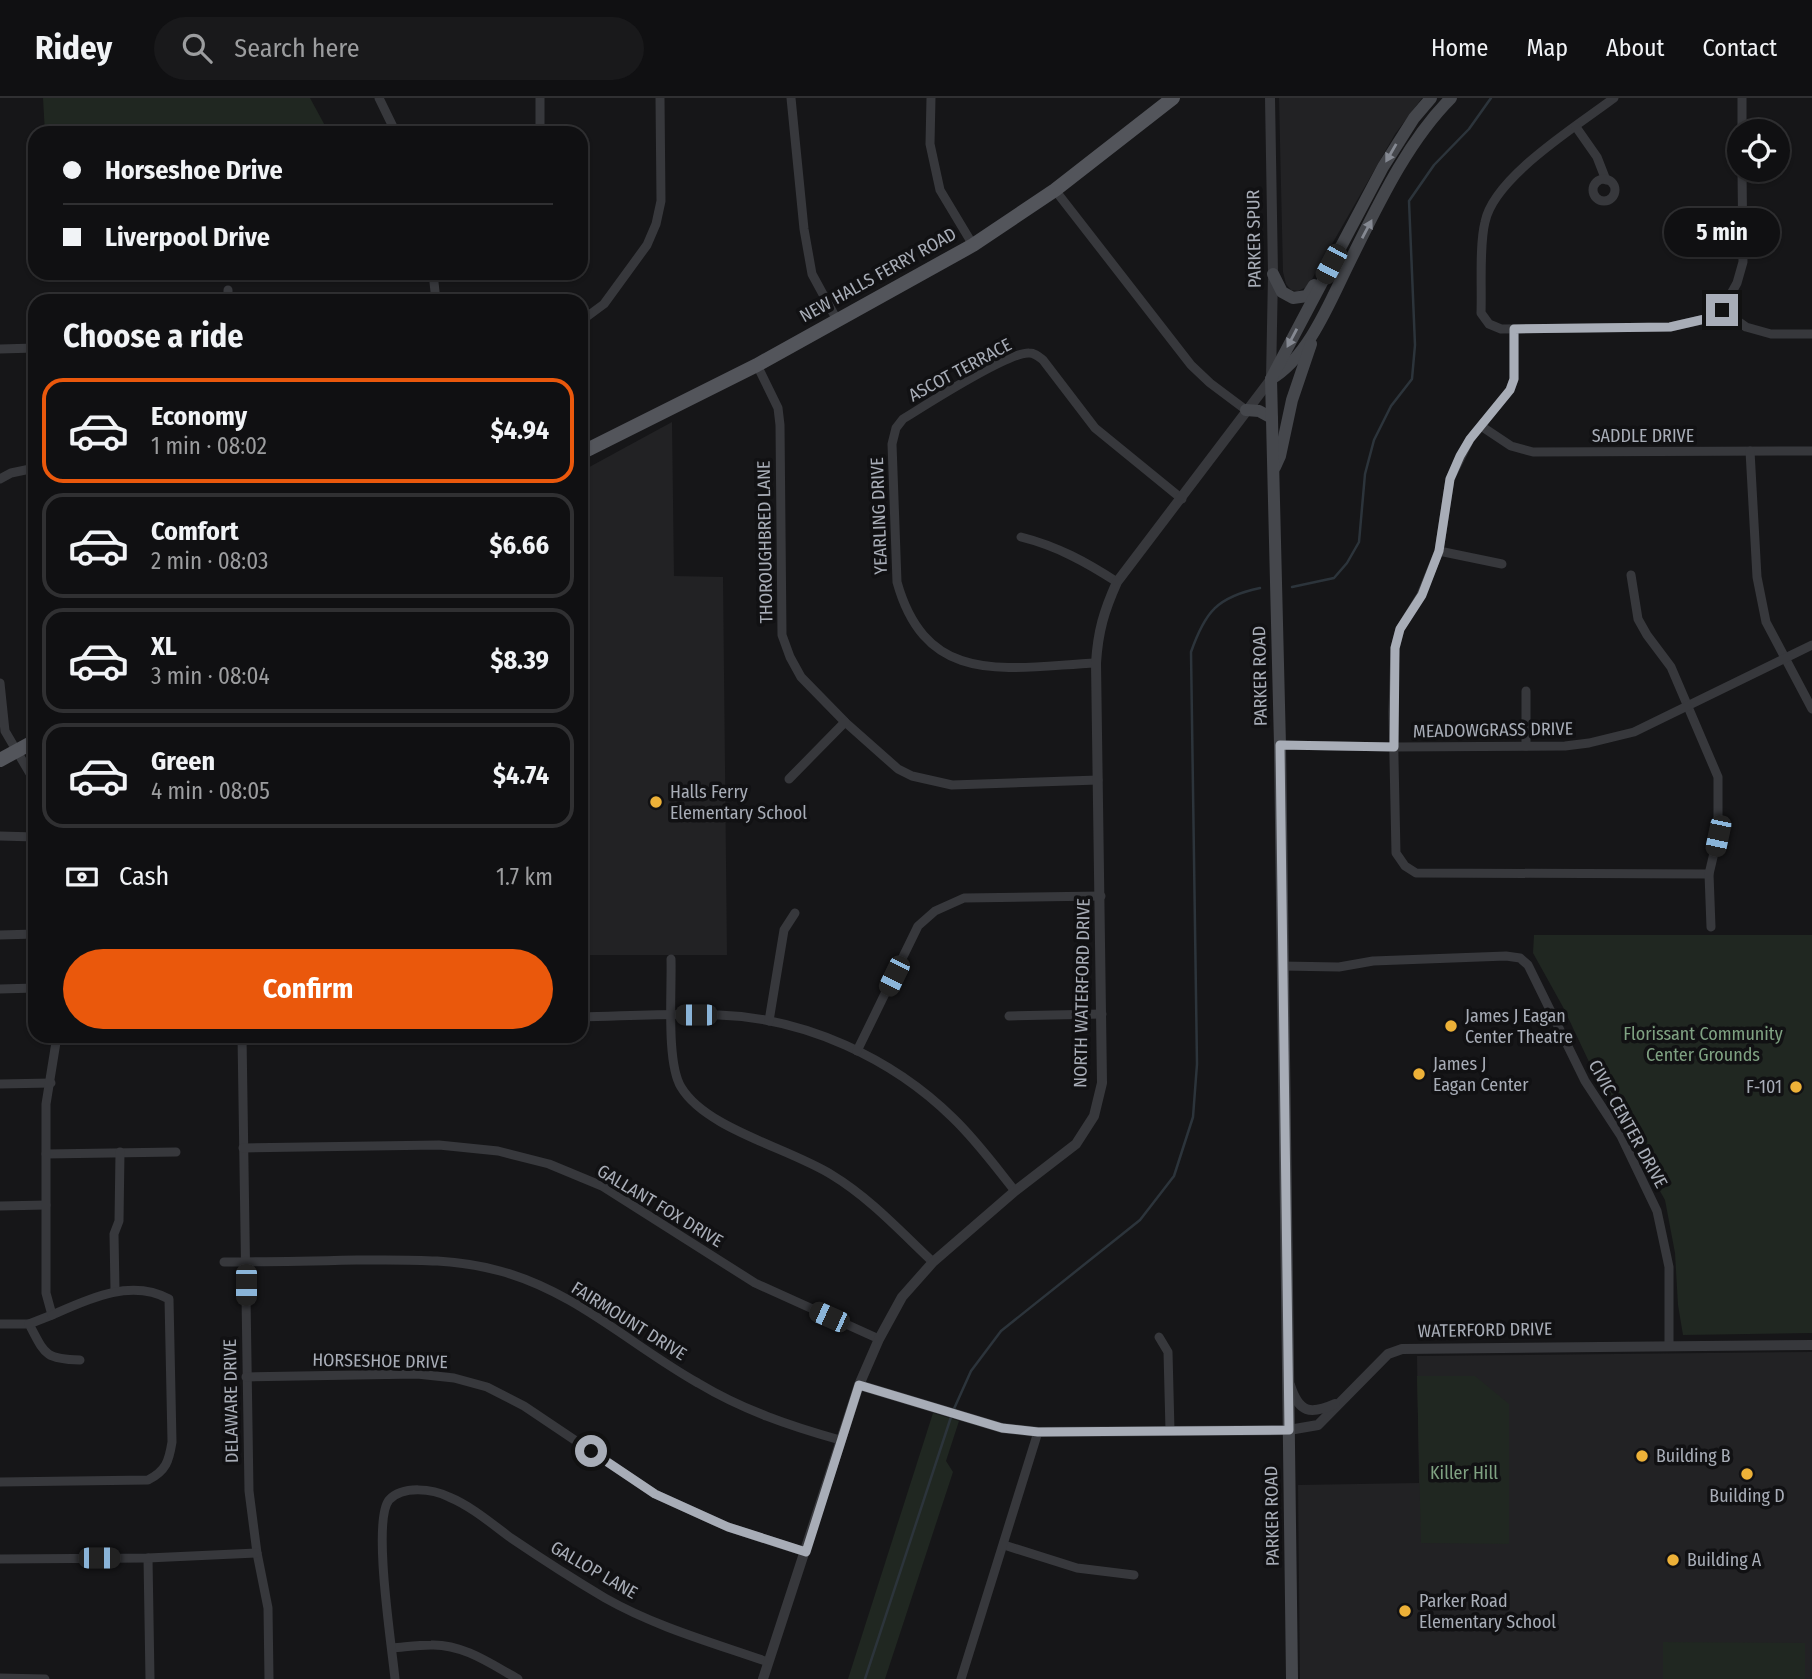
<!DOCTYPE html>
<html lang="en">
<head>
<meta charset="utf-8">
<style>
	:root { --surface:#101012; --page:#19191b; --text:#f1f3f6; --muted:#9c9d9f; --line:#303032; --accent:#ea580c }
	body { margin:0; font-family:"Fira Sans Condensed",sans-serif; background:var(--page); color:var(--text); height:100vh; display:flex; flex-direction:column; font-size:26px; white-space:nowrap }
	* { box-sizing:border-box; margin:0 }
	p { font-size:23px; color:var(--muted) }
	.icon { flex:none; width:38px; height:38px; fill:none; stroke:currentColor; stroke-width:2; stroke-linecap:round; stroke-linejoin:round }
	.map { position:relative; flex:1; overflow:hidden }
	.side { position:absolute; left:28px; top:196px; width:560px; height:749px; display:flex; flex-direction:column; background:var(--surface); border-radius:21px; box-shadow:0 2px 5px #0004,0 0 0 2px var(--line) }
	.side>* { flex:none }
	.guide { position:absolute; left:28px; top:28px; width:560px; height:154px; border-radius:21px; box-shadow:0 2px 5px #0004,0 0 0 2px var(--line); display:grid; align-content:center; height:154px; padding:0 35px; background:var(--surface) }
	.tools { position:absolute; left:1727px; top:21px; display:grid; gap:14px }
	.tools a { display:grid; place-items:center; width:63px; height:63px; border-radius:50%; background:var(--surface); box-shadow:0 2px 5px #0004,0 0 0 2px var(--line); font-size:35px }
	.end { position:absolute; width:32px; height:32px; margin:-16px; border:9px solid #a8adb7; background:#111; box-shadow:0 0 0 4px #111 }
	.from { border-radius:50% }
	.bubble { position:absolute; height:49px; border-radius:24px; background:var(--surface); box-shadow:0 2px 5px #0004,0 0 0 2px var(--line); font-size:23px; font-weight:700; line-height:49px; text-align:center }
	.car { position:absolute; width:21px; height:42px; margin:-21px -10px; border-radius:9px; box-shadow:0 0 5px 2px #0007; background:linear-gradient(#222 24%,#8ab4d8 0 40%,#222 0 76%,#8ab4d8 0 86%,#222 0) }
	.guide b { display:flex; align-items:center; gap:24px; height:66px; font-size:26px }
	.guide b+b { border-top:2px solid var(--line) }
	.guide i { width:18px; height:18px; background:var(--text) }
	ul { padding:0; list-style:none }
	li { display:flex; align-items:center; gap:21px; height:105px; margin:0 14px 10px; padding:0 21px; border:4px solid var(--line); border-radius:21px }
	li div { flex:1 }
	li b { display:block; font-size:26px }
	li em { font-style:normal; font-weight:700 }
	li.current { border-color:var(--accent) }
	li>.icon { width:63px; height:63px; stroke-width:1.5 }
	h2 { padding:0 35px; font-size:32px; line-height:84px }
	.pay { display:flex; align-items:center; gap:18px; height:77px; padding:0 35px; font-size:26px }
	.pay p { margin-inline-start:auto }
	.action { display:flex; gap:14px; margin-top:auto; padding:14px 35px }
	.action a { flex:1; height:80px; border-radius:42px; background:var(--accent); color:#fff; font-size:28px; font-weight:700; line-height:80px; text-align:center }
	header { display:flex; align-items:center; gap:42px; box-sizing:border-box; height:98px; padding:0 35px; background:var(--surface); border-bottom:2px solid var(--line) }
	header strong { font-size:33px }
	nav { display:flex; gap:38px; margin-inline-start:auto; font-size:24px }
	.search { width:490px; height:63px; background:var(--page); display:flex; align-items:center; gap:18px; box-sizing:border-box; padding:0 24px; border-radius:38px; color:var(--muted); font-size:26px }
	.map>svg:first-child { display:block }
</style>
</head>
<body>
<header>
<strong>Ridey</strong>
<div class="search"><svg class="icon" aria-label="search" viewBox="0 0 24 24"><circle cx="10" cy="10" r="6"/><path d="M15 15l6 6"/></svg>Search here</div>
<nav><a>Home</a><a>Map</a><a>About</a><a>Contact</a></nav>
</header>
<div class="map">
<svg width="1812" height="1581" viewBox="0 0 1812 1581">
	<rect width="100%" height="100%" fill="#161618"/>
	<g fill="#222224">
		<path d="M 1279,0 L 1422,0 L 1395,36 L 1312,181 L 1306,189 L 1298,193 L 1291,192 L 1286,186 L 1283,174 Z"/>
		<path d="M 672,324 L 674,478 L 723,479 L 727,857 L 588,857 L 582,373 Z"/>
		<path d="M 1812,1254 L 1812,1581 L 1300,1581 L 1298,1387 L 1419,1385 L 1417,1258 Z"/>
	</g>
	<g fill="#202721">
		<path d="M 43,0 L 310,0 L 329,35 L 45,35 Z"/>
		<path d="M 1534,837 L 1812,837 L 1812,1235 L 1683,1237 L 1678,1207 L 1675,1155 L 1665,1102 L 1601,989 L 1563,909 L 1533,855 Z"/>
		<path d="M 1417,1278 L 1475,1278 L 1509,1306 L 1509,1446 L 1421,1445 Z"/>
		<path d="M 933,1315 L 959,1323 L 946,1363 L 953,1374 L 885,1581 L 848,1581 Z"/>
		<path d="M 1663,1544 L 1805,1545 L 1805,1581 L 1663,1581 Z"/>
	</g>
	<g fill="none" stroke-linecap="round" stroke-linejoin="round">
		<g stroke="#2c343b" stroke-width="2.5">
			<path d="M 1292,489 L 1334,480 L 1347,465 L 1359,444 L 1365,376 L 1374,342 L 1391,308 L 1412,281 L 1415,247 L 1409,103 L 1434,67 L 1469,31 L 1491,0"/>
			<path d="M 953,1313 L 971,1273 L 1001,1233 L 1140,1122 L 1174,1078 L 1193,1019 L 1197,966 L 1191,554 C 1205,514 1217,499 1260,490"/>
			<path d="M 865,1581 L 951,1319"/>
		</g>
		<g stroke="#37383c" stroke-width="9">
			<path d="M 379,0 L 396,35"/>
			<path d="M 791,0 L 804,131 L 812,176 L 837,222"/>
			<path d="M 931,0 L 930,46 L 940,92 L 973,147"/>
			<path d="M 1614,0 C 1577,28 1494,79 1485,124 C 1479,148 1482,189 1481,215 L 1489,226 L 1501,231 L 1670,229 L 1705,221 L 1722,212"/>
			<path d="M 1742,0 L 1742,33"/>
			<path d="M 1576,29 L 1597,59 L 1606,82"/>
			<path d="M 540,35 L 540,0"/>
			<circle cx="1604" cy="92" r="11"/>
			<path d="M 1055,92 L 1191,267 L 1210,285 L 1246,312"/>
			<path d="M 433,175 L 436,203"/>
			<path d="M 228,192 L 228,203"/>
			<path d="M 1722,212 L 1737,185 L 1743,164 L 1742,72"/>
			<path d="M 1722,212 L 1746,229 L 1771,236 L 1812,236"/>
			<path d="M 581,223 L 604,206 L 647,147 L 656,126 L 661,103 L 660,0"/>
			<path d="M 1514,231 L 1514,281 L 1510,292 L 1470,341 L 1450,381 L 1439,453 L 1421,497 L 1400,531 L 1395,550 L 1393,614 L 1396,755 L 1405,768 L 1416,775 L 1709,776"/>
			<path d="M 0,251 L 35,250"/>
			<path d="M 757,267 L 778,310 L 780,327 L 782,537 L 790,559 L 801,579 L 845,624 L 898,671 L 912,678 L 952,687 L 1098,682"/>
			<path d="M 1481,328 L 1511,348 L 1533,354 L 1812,353"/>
			<path d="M 1750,353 L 1757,479 L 1766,524 L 1812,611"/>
			<path d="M 0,381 L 11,375 L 35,370"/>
			<path d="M 1021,439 C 1057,448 1086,464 1117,484"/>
			<path d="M 1439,453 L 1502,466"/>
			<path d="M 1631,477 L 1638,521 L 1647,537 L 1671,569 L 1718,679 L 1718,738 L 1709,776 L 1711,829"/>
			<path d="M 1096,565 C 1008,569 927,591 897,484 L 892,346 L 896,330 L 903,321 C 926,307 1007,254 1029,255 C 1035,255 1038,258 1043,262 L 1095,330 L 1182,401"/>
			<path d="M 0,585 L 5,633 L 35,684"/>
			<path d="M 1526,593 L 1526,648"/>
			<path d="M 1280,647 L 1394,649 L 1565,648 L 1589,645 L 1634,634 L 1812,547"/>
			<path d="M 789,681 L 845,624"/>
			<path d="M 0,738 L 35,739"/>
			<path d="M 0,837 L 35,836"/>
			<path d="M 671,861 C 672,893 666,964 681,989 C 706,1031 789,1050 832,1077 C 870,1100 901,1134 933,1164"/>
			<path d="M 1282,868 L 1339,869 L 1373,863 L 1506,858 L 1520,860 L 1528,867 L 1585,983 L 1621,1038 L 1657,1113 L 1669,1169 L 1669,1248"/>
			<path d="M 0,891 L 35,890"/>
			<path d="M 1009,918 L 1102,916"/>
			<path d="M 581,919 C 627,918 673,915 719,917 C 805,920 892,960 953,1020 C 976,1042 995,1068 1015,1093"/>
			<path d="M 769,923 L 784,832 L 795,815"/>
			<path d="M 242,938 L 249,1393 L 257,1455 L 268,1510 L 269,1581"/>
			<path d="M 857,953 L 918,828 L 935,813 L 964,800 L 1101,798"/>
			<path d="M 0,986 L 51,985"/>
			<path d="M 243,1050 L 439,1047 L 498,1053 L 549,1066 L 602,1088 L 755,1185 L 879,1241"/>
			<path d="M 46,1056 L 176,1054"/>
			<path d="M 0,1108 L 46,1107"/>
			<path d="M 224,1164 C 268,1164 313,1163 357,1162 C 405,1162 453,1160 500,1173 C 575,1193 632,1248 698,1285 C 743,1312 790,1328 840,1342"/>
			<path d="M 115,1192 L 114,1136 L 119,1123 L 120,1054"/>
			<path d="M 0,1226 L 29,1226 C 45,1256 44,1261 80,1262"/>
			<path d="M 29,1226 L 52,1217 L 46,1195 L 46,1006 L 57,938"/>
			<path d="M 1159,1239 L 1168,1254 L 1170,1333"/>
			<path d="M 246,1279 L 417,1276 L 454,1280 L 487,1289 L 524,1308 L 655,1396 L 728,1429 L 805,1454"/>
			<path d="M 0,1384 L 148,1382 C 166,1373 169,1363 172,1344 L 169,1201 C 131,1180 88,1201 52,1217"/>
			<path d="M 1004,1447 L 1077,1470 L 1134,1477"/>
			<path d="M 148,1460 L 150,1581"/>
			<path d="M 0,1461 L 148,1460 L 257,1455"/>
			<path d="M 392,1550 C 405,1549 418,1547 431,1547 C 463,1546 491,1566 518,1581"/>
			<path d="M 0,1580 L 45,1581"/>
			<path d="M 395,1581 C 392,1549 372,1423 389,1402 C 403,1387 433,1391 449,1399 C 471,1408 492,1426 511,1440 C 542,1461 573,1481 605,1500 C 656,1529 714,1545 768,1564"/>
			<path d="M 961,1581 L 1038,1334"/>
		</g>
		<g stroke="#37383c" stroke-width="10">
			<path d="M 859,1287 L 1002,1330 L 1038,1334 L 1289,1332 L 1318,1327 L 1388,1256 L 1402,1251 L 1812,1247"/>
			<path d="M 1290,1287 C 1299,1315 1310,1317 1335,1306"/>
			<path d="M 763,1581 L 859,1287 L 879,1241 L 902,1199 L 933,1164 L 1015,1093 L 1076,1046 L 1094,1018 L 1102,985 L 1096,565 C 1098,533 1104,513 1117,484 L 1271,281 L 1273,176 L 1270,0"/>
		</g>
		<g stroke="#45474c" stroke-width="12">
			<path d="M 1273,176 L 1282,194 L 1293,200 L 1307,198 L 1314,187"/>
			<path d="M 1271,281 C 1309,259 1331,201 1350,163 C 1378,107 1407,44 1451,0"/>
			<path d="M 1246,312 L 1259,313 L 1272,320"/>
			<path d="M 1275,369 L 1280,358 L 1292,302 L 1311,246"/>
			<path d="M 1292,1581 L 1280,647 L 1271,281 L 1383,69 L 1414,20 L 1431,0"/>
		</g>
		<g stroke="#53555b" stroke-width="14">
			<path d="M 581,355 L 757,267 L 973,147 L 1055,92 L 1173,0"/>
			<path d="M 0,662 L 35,643"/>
		</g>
	</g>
	<defs><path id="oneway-solid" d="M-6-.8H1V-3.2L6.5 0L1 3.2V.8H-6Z" transform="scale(1.75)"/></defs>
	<g fill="#858992">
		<use href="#oneway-solid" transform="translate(1391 55) rotate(120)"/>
		<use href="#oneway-solid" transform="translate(1367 131) rotate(-62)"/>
		<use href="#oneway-solid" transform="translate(1292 240) rotate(118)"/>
	</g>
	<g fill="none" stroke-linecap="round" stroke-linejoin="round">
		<path stroke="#a8adb7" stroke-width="9" d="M 591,1353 L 655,1396 L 728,1429 L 806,1454 L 859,1287 L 1002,1330 L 1038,1334 L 1289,1332 L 1280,647 L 1394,649 L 1395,550 L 1400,531 L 1422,497 L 1439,453 L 1450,381 L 1460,358 L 1470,341 L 1510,292 L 1514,281 L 1514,231 L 1670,229 L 1705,221 L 1722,212"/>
	</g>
	<g fill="#edb138" stroke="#111113" stroke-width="2.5">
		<circle cx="656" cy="704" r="7"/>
		<circle cx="1451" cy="928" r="7"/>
		<circle cx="1419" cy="976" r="7"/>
		<circle cx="1796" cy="989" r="7"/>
		<circle cx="1642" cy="1358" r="7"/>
		<circle cx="1747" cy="1376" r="7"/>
		<circle cx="1673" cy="1462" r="7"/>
		<circle cx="1405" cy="1513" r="7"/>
	</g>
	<g text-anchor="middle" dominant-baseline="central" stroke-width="7" stroke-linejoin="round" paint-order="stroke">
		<g font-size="18" fill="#a8adb7" stroke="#111113">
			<text transform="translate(1254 141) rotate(-91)">PARKER SPUR</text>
			<text transform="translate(878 177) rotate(-29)">NEW HALLS FERRY ROAD</text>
			<text transform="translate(960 272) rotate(-28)">ASCOT TERRACE</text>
			<text x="1643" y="338">SADDLE DRIVE</text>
			<text transform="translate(879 418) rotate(-92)">YEARLING DRIVE</text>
			<text transform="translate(765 444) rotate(-91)">THOROUGHBRED LANE</text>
			<text transform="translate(1260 578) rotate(-91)">PARKER ROAD</text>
			<text transform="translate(1493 632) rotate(-1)">MEADOWGRASS DRIVE</text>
			<text transform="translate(1082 895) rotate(-89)">NORTH WATERFORD DRIVE</text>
			<text transform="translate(1628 1026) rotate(61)">CIVIC CENTER DRIVE</text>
			<text transform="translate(660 1108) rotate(31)">GALLANT FOX DRIVE</text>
			<text transform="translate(629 1223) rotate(32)">FAIRMOUNT DRIVE</text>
			<text transform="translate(1485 1232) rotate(-1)">WATERFORD DRIVE</text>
			<text transform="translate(380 1263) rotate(1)">HORSESHOE DRIVE</text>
			<text transform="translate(231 1303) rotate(-91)">DELAWARE DRIVE</text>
			<text transform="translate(1272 1418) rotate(-91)">PARKER ROAD</text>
			<text transform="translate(594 1472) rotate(30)">GALLOP LANE</text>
		</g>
		<g font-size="18" fill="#a8adb7" stroke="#111113" text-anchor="start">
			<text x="670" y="694">Halls Ferry<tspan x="670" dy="21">Elementary School</tspan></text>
			<text x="1465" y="918">James J Eagan<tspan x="1465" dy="21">Center Theatre</tspan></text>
			<text x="1433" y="966">James J<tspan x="1433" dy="21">Eagan Center</tspan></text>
			<text x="1782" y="989" text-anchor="end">F-101</text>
			<text x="1656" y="1358">Building B</text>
			<text x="1747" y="1398" text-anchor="middle">Building D</text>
			<text x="1687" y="1462">Building A</text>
			<text x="1419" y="1503">Parker Road<tspan x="1419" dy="21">Elementary School</tspan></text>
		</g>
		<g font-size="18" fill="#7fa282" stroke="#111113">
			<text x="1703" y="936">Florissant Community<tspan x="1703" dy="21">Center Grounds</tspan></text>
			<text x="1464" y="1375">Killer Hill</text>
		</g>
	</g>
</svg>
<div class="tools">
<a><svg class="icon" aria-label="locate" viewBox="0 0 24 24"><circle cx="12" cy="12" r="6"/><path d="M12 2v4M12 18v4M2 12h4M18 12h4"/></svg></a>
</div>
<i class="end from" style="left:591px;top:1353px"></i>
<i class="end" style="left:1722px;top:212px"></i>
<div class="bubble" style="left:1664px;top:110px;width:116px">5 min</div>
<i class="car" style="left:1331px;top:166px;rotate:208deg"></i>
<i class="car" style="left:1718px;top:738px;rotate:192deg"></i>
<i class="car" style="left:894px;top:878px;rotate:206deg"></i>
<i class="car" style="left:696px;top:917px;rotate:270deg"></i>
<i class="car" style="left:246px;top:1187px;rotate:180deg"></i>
<i class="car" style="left:829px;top:1219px;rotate:294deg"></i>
<i class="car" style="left:99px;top:1460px;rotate:90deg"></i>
<div class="guide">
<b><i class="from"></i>Horseshoe Drive</b>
<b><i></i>Liverpool Drive</b>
</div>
<section class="side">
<h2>Choose a ride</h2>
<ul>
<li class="current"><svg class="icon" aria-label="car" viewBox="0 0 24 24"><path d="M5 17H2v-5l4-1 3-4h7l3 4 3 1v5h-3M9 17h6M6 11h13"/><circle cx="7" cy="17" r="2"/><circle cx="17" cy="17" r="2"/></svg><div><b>Economy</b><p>1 min · 08:02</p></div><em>$4.94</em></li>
<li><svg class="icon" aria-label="car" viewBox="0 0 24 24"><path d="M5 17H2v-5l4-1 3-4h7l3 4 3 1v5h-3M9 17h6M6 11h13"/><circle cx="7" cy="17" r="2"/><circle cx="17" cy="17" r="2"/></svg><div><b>Comfort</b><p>2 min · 08:03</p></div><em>$6.66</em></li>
<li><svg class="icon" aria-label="car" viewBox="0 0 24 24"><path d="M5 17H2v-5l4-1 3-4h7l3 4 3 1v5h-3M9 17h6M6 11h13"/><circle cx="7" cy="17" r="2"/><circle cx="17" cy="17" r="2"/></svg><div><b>XL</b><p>3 min · 08:04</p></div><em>$8.39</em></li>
<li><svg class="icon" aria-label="car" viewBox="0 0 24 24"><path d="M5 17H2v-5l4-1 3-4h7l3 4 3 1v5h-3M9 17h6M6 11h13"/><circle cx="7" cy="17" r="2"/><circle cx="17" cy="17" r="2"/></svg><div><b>Green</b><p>4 min · 08:05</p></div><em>$4.74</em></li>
</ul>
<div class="pay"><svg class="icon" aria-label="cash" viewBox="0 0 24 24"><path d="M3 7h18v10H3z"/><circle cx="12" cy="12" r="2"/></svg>Cash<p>1.7 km</p></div>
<div class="action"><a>Confirm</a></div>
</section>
</div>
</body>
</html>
